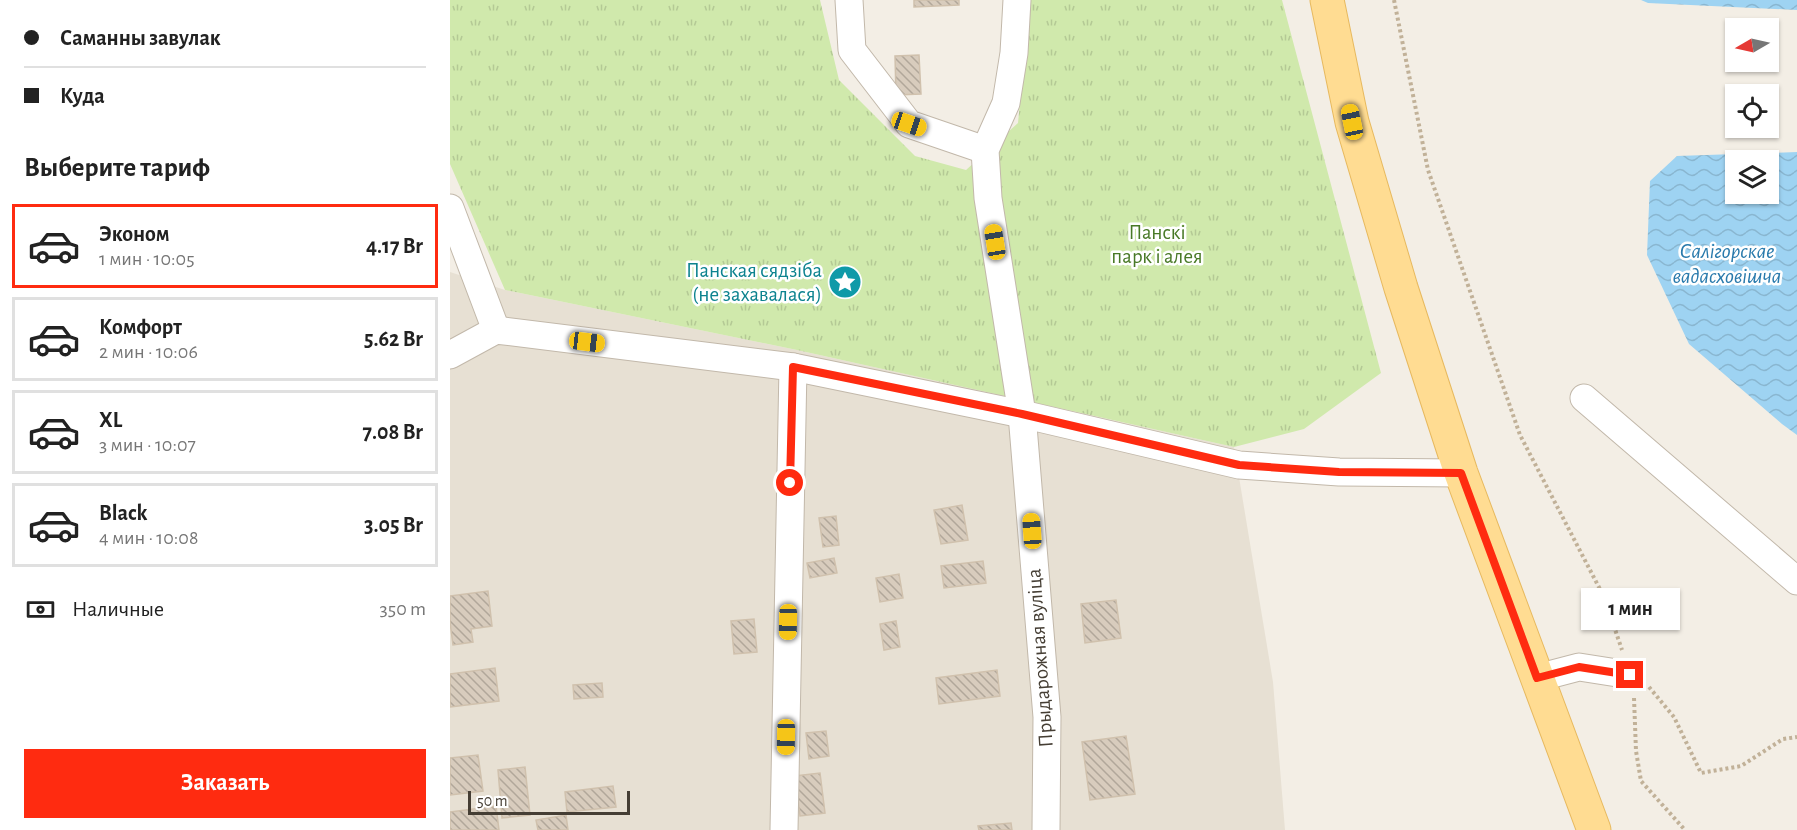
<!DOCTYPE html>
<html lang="ru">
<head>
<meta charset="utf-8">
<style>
	:root { --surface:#fff; --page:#f2f2f2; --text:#222; --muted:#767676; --line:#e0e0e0; --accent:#ff2b10 }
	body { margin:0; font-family:"Alegreya Sans",sans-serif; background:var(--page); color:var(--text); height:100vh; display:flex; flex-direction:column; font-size:22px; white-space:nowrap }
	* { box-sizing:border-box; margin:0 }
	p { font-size:20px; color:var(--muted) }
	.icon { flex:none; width:33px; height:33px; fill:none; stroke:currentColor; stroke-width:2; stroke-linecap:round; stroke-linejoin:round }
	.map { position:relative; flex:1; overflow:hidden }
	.side { display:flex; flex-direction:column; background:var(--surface); width:450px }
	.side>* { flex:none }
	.top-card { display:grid; align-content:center; height:132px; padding:0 24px; background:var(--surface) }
	.needle { width:39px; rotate:261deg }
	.tools { position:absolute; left:1275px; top:18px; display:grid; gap:12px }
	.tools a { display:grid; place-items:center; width:54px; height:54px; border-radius:0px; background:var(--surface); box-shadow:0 2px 4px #0004; font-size:30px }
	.scale { position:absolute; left:18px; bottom:15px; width:162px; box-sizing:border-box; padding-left:6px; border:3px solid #453e34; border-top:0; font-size:16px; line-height:21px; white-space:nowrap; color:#453e34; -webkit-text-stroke:4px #fff; paint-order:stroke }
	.end { position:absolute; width:27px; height:27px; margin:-14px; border:8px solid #ff2b10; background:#fff; box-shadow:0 0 0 3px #fff }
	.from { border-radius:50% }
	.bubble { position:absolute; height:42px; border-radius:0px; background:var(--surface); box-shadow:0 2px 4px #0004; font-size:20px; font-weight:600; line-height:42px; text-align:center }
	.car { position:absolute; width:18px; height:36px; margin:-18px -9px; border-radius:8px; box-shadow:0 0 4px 2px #0007; background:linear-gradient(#f5c518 24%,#345 0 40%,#f5c518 0 76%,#345 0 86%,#f5c518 0) }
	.top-card b { display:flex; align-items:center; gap:21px; height:57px; font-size:22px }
	.top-card b+b { border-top:2px solid var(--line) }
	.top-card i { width:15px; height:15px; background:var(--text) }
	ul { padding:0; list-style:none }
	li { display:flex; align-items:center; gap:18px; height:84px; margin:0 12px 9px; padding:0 12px; border:3px solid var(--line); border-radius:0px }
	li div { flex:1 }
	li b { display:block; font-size:22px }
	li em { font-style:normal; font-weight:600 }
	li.on { border-color:var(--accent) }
	li>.icon { width:54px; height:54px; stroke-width:1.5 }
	h2 { padding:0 24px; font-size:27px; line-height:72px }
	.pay { display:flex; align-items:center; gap:15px; height:66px; padding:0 24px; font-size:22px }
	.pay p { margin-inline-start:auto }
	.primary-button { display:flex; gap:12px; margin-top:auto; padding:12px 24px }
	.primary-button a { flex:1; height:69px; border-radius:0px; background:var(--accent); color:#fff; font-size:24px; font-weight:600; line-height:69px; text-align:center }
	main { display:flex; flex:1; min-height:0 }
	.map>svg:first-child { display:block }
</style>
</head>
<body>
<main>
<section class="side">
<div class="top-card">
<b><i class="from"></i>Саманны завулак</b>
<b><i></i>Куда</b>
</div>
<h2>Выберите тариф</h2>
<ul>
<li class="on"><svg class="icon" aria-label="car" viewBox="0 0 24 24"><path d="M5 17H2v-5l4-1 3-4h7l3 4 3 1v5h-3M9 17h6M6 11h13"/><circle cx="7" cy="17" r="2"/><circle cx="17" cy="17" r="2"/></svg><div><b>Эконом</b><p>1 мин · 10:05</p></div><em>4.17 Br</em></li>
<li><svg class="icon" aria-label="car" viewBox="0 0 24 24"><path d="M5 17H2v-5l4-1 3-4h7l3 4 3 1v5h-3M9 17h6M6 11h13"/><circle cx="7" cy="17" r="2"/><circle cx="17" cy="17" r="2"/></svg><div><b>Комфорт</b><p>2 мин · 10:06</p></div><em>5.62 Br</em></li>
<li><svg class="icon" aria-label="car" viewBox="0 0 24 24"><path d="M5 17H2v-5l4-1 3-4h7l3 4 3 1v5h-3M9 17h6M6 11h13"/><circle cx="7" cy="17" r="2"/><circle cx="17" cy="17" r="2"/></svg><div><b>XL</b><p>3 мин · 10:07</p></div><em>7.08 Br</em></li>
<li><svg class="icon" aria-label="car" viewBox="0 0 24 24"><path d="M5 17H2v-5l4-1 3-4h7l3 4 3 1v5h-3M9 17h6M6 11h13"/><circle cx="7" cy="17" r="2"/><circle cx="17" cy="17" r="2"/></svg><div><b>Black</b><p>4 мин · 10:08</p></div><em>3.05 Br</em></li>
</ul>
<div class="pay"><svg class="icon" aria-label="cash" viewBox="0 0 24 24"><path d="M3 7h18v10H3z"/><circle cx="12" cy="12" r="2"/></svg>Наличные<p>350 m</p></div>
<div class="primary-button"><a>Заказать</a></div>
</section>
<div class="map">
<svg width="1347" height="830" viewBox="0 0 1347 830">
	<defs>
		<pattern id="grass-tufts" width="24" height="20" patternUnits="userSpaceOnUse" patternTransform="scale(1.5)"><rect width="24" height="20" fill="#d0e9ac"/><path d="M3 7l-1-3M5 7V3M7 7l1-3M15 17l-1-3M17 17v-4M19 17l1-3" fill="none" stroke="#b4c995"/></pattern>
		<pattern id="water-waves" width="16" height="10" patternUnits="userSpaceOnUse" patternTransform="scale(1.5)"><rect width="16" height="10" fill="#9ed3f2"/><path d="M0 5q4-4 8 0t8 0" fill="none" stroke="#89b6d0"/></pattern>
		<pattern id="building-back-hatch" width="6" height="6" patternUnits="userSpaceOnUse" patternTransform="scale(1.5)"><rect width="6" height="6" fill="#d8ccbd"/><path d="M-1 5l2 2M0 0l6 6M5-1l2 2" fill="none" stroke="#b1a79a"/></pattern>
	</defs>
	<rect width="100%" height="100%" fill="#f3eee5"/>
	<path fill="#e7e0d3" d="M 0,272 L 55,290 L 347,350 L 784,447 L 823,682 L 835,830 L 0,830 Z"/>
	<path fill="url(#grass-tufts)" d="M 0,0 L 370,0 L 389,80 L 465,156 L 516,170 L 568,123 L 580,0 L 832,0 L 931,373 L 854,429 L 784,447 L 347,350 L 55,290 L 0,164 Z"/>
	<g fill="url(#water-waves)" fill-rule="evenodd">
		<path d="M 1191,0 L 1347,0 L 1347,10 L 1198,3 Z"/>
		<path d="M 1347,152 L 1347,435 L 1332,424 L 1239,344 L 1197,255 L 1200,181 L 1227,156 ZM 1286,160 L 1318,160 L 1318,194 L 1286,194 Z"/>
	</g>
	<g fill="url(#building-back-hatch)" stroke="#d0c1ad" stroke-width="1.5">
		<path d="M 464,0 L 509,0 L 509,5 L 464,7 Z"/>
		<path d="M 469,55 L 471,94 L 446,95 L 445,56 Z"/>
		<path d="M 512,505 L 518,540 L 491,544 L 484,510 Z"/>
		<path d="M 386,516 L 389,545 L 373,547 L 369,518 Z"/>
		<path d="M 384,558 L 387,573 L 360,578 L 357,563 Z"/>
		<path d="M 533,561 L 536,583 L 494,588 L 491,566 Z"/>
		<path d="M 449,574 L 453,598 L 430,602 L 426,578 Z"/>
		<path d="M 38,591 L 42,626 L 21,629 L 23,642 L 3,645 L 0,622 L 0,596 Z"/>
		<path d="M 666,600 L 671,638 L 635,643 L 631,604 Z"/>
		<path d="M 304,619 L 307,652 L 284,654 L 281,621 Z"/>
		<path d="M 446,621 L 450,647 L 434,650 L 430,624 Z"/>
		<path d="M 45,668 L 49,701 L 0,707 L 0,674 Z"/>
		<path d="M 547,670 L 550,696 L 489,704 L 486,678 Z"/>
		<path d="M 152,683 L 153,697 L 124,699 L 123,685 Z"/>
		<path d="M 376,731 L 379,756 L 359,759 L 356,733 Z"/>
		<path d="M 676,736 L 685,794 L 640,800 L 632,742 Z"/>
		<path d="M 28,755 L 33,791 L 0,795 L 0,758 Z"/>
		<path d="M 75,767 L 80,815 L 52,818 L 48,770 Z"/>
		<path d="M 370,773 L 375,813 L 350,816 L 345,776 Z"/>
		<path d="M 163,786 L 166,807 L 117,812 L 115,792 Z"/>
		<path d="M 46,806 L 49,830 L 0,830 L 0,812 Z"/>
		<path d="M 116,815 L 118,830 L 88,830 L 86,820 Z"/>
		<path d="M 561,823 L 562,830 L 529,830 L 528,826 Z"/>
	</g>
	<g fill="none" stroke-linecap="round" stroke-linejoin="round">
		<defs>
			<g id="minor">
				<path d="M 399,0 L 402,50 L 459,124 L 535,150"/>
				<path d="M 567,0 L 564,53 L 556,103 L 535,150 L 538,198 L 572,414 L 597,717 L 596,830"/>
				<path d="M 0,208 L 46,330"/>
				<path d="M 0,355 L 46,330 L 343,367 L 572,414 L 789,465 L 889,472 L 1011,473"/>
				<path d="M 1134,398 L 1347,581"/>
				<path d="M 1087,678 L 1129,667 L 1180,675"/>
				<path d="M 334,830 L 343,367"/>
			</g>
			<path id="major" d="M 877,0 L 902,122 L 951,288 L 1011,473 L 1144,830"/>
		</defs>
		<use href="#minor" stroke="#c2b8aa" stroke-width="29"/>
		<use href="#major" stroke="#e7b95f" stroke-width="35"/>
		<g stroke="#c1b198" stroke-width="4" stroke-dasharray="3 3" stroke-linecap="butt">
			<path d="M 944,0 L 978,170 L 1070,435 L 1154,597 L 1172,650"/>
			<path d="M 1199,687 L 1224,717 L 1251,773 L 1291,766 L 1333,739 L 1347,737"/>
			<path d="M 1184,698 L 1186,751 L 1191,781 L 1235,830"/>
		</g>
		<use href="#minor" stroke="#fff" stroke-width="27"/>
		<use href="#major" stroke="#ffdc92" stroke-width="33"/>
	</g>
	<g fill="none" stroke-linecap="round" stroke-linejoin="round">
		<path stroke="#ff2b10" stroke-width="8" d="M 340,483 L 343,367 L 572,414 L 789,465 L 889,472 L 1011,473 L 1087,678 L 1129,667 L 1180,675"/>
	</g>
	<defs>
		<symbol id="sight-disc" viewBox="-11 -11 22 22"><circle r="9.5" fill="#0f9aa8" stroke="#fff"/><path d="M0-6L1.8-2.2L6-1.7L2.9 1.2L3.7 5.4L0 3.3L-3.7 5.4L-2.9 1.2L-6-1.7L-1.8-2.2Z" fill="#fff"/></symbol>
	</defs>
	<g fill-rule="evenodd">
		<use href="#sight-disc" x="376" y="263" width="38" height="38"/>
	</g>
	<g text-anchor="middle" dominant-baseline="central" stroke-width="5" stroke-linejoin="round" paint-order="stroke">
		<g font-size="21" fill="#487926" stroke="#fff">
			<text x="707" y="232">Панскі<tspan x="707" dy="24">парк і алея</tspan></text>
		</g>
		<g font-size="21" fill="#0d838f" stroke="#fff" text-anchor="end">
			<text x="372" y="270">Панская сядзіба<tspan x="372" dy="24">(не захавалася)</tspan></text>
		</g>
		<g font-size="21" fill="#453e34" stroke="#fff">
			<text transform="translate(590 658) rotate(-94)">Прыдарожная вуліца</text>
		</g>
		<g font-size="22" font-style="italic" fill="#297aac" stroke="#fff">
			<text x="1277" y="251">Салігорскае<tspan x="1277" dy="25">вадасховішча</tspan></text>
		</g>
	</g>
</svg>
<div class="tools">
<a><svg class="needle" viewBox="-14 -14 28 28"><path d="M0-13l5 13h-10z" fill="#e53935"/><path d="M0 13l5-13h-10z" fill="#767676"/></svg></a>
<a><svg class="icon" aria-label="locate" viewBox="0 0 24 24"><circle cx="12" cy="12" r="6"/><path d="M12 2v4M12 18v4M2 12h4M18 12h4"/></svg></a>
<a><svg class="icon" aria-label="layers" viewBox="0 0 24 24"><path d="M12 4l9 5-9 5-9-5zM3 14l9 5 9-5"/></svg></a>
</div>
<div class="scale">50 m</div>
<i class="end from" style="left:340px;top:483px"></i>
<i class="end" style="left:1180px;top:675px"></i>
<div class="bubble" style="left:1131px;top:588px;width:99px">1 мин</div>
<i class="car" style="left:902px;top:122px;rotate:348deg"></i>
<i class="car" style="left:459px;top:124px;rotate:109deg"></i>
<i class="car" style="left:545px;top:242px;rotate:351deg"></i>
<i class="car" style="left:137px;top:342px;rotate:97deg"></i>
<i class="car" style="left:582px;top:531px;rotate:356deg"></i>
<i class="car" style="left:338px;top:622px;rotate:181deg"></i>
<i class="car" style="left:336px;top:737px;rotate:181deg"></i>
</div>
</main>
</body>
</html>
